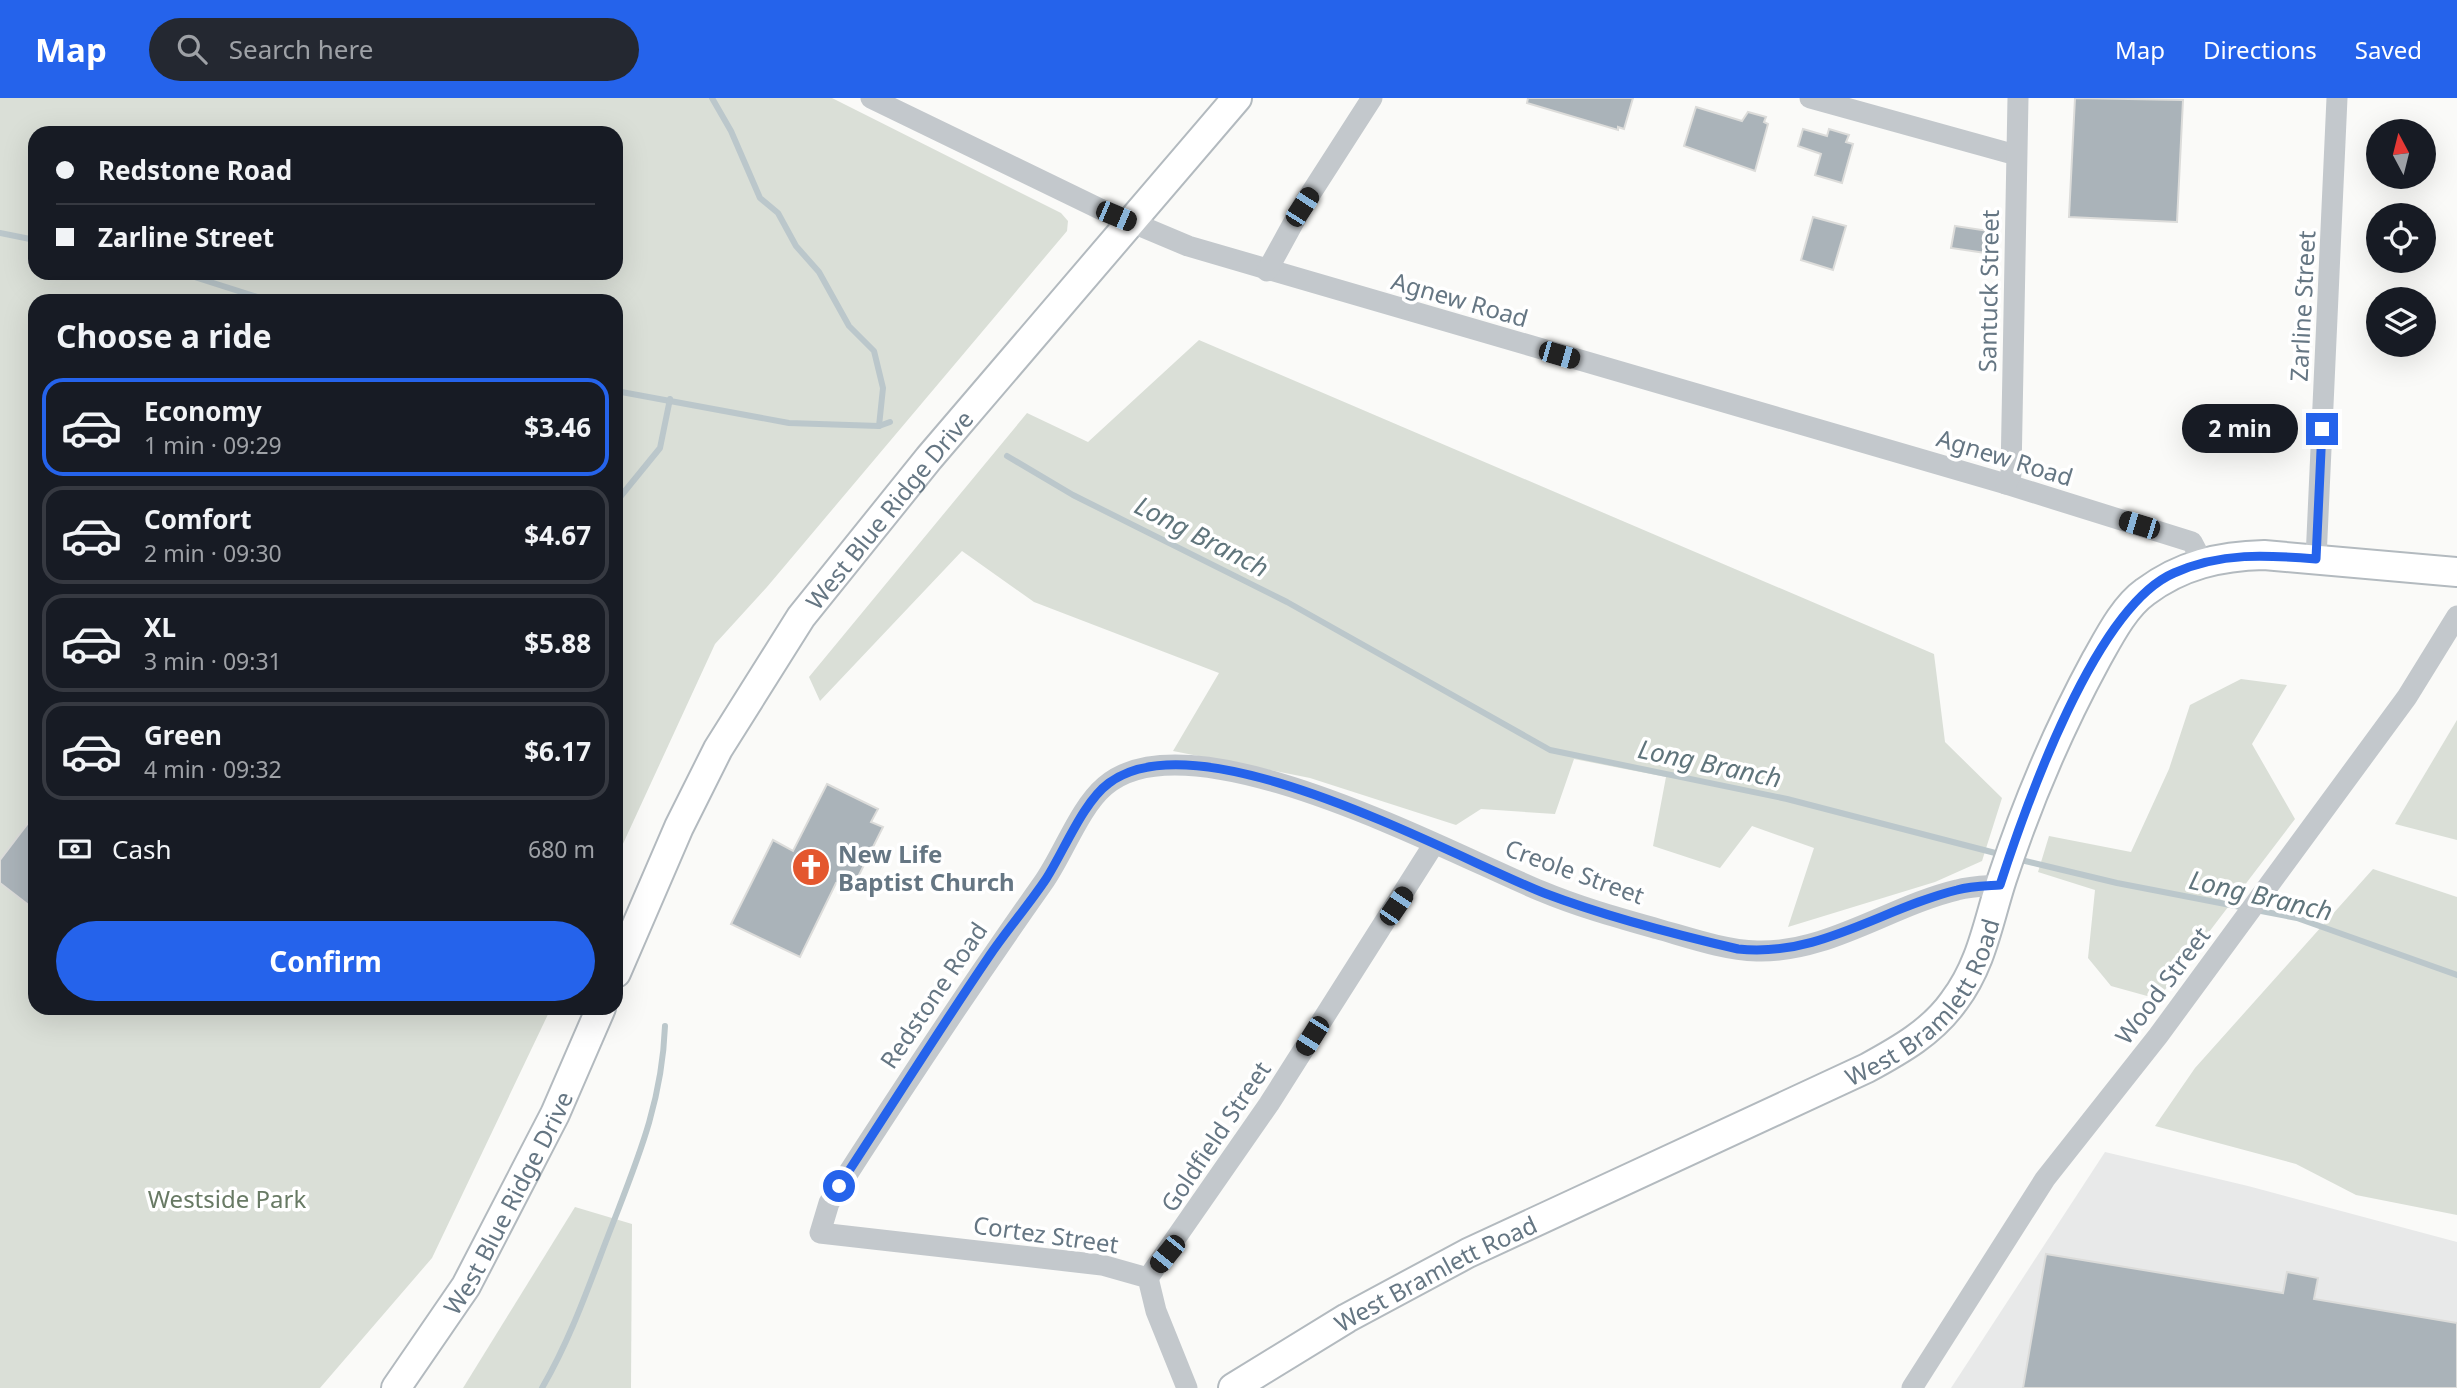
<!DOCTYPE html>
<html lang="en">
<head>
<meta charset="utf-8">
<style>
	:root { --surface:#171b24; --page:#242831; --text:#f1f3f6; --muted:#9ea1a6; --line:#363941; --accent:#2563eb }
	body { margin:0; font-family:"Noto Sans",sans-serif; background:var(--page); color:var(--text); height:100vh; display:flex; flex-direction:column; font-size:26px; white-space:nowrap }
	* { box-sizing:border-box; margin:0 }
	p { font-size:23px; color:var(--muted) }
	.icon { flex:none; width:38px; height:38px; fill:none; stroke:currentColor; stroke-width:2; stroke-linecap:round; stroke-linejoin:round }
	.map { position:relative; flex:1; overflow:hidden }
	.side { position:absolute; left:28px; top:196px; width:595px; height:721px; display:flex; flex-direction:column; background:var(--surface); border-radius:21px; box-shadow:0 7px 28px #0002 }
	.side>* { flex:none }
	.top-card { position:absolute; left:28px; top:28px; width:595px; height:154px; border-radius:21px; box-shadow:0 7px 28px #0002; display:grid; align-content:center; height:154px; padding:0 28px; background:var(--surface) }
	.needle { width:46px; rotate:353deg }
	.tools { position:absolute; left:2366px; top:21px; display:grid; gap:14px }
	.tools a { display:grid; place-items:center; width:70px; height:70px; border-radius:50%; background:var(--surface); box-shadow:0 7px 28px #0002; font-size:35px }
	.end { position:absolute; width:32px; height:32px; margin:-16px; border:9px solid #2563eb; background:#fff; box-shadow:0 0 0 4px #fff }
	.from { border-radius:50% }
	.bubble { position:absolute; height:49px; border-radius:24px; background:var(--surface); box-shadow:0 7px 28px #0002; font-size:23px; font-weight:700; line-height:49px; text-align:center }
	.car { position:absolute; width:21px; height:42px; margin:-21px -10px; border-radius:9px; box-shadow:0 0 5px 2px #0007; background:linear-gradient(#222 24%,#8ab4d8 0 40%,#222 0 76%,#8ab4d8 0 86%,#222 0) }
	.top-card b { display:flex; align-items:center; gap:24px; height:66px; font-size:26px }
	.top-card b+b { border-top:2px solid var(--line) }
	.top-card i { width:18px; height:18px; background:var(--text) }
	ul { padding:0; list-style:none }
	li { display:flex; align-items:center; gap:21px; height:98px; margin:0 14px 10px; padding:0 14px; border:4px solid var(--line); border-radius:21px }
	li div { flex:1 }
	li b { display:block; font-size:26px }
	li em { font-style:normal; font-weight:700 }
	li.active { border-color:var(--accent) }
	li>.icon { width:63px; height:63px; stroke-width:1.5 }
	h2 { padding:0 28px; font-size:32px; line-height:84px }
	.pay { display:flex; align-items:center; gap:18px; height:77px; padding:0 28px; font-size:26px }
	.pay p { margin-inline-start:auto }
	.action { display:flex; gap:14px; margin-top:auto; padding:14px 28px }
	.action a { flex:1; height:80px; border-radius:42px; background:var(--accent); color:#fff; font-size:28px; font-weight:700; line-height:80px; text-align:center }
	header { display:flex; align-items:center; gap:42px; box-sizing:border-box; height:98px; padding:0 35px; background:var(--accent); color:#fff }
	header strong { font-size:33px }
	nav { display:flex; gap:38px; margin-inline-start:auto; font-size:24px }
	.search { width:490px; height:63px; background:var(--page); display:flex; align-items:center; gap:18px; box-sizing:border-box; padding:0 24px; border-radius:38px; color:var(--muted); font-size:26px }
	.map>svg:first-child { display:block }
</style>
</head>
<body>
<header>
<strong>Map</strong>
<div class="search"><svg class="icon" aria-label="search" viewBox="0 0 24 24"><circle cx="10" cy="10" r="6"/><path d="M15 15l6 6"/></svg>Search here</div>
<nav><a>Map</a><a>Directions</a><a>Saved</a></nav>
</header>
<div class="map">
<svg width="2457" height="1290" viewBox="0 0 2457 1290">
	<rect width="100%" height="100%" fill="#fafaf8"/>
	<path fill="#e8e9e9" d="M 2105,1054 L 2248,1088 L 2457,1144 L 2457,1290 L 1951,1290 Z"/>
	<g fill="#dadfd7" fill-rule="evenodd">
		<path d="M 0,0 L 832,0 L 1061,115 L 1068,123 L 1067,133 L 767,489 L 715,546 L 616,761 L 616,203 L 35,203 L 35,910 L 551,910 L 432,1160 L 320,1290 L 0,1290 ZM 35,35 L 616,35 L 616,175 L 35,175 Z"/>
		<path d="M 1199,242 L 1934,556 L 1945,644 L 2002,700 L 1982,763 L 1935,784 L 1788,829 L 1814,750 L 1752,728 L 1720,770 L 1653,748 L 1666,679 L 1574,661 L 1555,716 L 1481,711 L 1456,727 L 1310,680 L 1173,653 L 1219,575 L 1034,504 L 962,453 L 820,603 L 809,579 L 1027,315 L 1088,344 Z"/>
		<path d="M 2241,581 L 2287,587 L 2252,646 L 2295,721 L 2158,901 L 2111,888 L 2088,860 L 2095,792 L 2038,774 L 2049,738 L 2131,754 L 2169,671 L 2190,607 Z"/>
		<path d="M 2457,622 L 2457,742 L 2395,726 Z"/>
		<path d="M 2373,771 L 2457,799 L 2457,1117 L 2356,1097 L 2296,1066 L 2155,1028 L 2195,970 Z"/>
		<path d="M 575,1109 L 632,1126 L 631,1290 L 463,1290 Z"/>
	</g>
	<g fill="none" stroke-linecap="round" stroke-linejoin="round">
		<g stroke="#bbc7cb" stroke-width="6">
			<path d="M 712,0 L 731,33 L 760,100 L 778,115 L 796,148 L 819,174 L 849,228 L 874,253 L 883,290 L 879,328"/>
			<path d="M 0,135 L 35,142"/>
			<path d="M 182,175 L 270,203"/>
			<path d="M 616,293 L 789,325 L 879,328 L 890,324"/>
			<path d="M 1007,358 L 1073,397 L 1287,504 L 1550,652 L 1787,701 L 2003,757"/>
			<path d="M 616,404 L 660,350 L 670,301"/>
			<path d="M 2017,761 L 2117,785 L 2246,810"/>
			<path d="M 2256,812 L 2297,820 L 2457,877"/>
			<path d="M 542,1290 C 570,1242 588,1190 608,1138 C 636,1065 662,1007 665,928"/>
		</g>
	</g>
	<g fill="#aab3b9" stroke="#dcdcda" stroke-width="2">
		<path d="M 1528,0 L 1633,0 L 1624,31 L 1618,29 L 1618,32 L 1527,5 Z"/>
		<path d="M 2075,0 L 2183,2 L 2177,124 L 2069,119 Z"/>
		<path d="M 1696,9 L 1742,23 L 1748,14 L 1766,19 L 1764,24 L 1768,26 L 1755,73 L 1684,48 Z"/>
		<path d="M 1803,31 L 1827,38 L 1829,31 L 1849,37 L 1846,44 L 1853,46 L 1842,85 L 1815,77 L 1821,56 L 1798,48 Z"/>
		<path d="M 1813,119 L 1846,128 L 1833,172 L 1801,162 Z"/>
		<path d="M 1955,128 L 1989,133 L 1986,155 L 1951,150 Z"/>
		<path d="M 827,686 L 878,711 L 871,724 L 883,729 L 851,793 L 836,785 L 800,859 L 731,826 L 773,742 L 793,753 Z"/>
		<path d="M 35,716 L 35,812 L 0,785 L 0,762 Z"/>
		<path d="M 2046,1156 L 2283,1195 L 2287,1174 L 2318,1180 L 2314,1201 L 2457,1225 L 2457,1290 L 2023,1290 Z"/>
	</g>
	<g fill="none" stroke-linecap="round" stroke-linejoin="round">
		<defs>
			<g id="secondary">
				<path id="s1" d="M 616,875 L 679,729 L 718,651 L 801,519 L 929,360 L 1237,0"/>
				<path id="s2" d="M 396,1290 L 466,1188 L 555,1016 L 601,910"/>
				<path id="s3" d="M 1233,1290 L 1347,1220 L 1468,1155 L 1867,970 C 1900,952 1932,934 1954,903 C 1982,866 1988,824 2002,781 C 2027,705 2058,632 2096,562 C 2109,539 2124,509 2145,494 C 2181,467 2220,458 2264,457 L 2457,474"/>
			</g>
		</defs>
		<use href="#secondary" stroke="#b3babf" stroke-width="32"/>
		<g stroke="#c3c8cc" stroke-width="21">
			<path d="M 871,0 L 1100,111 L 1188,148 L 2006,386 L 2192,444 L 2203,465"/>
			<path d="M 1810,0 L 2016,57"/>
			<path d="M 1267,173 L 1302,109 L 1372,0"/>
			<path d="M 2006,386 L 2011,376 L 2018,0"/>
			<path d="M 2316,461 L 2337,0"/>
			<path d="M 1148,1180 L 1269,1006 L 1434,746"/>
			<path d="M 1187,1290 L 1156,1213 L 1148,1180 L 1102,1167 L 820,1135 L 829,1105 C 898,997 969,890 1043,785 C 1063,757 1079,710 1105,688 C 1190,614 1451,756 1541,793 C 1579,809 1619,820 1658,831 C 1690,840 1724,852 1757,853 C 1828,855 1890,808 1957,792 C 1971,788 1986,788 2000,787"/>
			<path d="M 1912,1290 L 2045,1081 L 2158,938 L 2407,599 L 2457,518"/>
		</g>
		<use href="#secondary" stroke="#fff" stroke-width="28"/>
	</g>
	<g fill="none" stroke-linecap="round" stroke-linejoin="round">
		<path stroke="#2563eb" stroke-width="9" d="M 839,1088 C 889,1012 937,935 988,860 C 1006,833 1028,808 1046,781 C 1064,753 1083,704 1109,685 C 1200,617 1451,758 1544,795 C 1607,819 1673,836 1738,851 C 1818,860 1883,810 1957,792 C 1971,788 1986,788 2000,787 C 2026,707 2095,509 2174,475 C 2221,454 2267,457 2316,461 L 2322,331"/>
	</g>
	<defs>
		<symbol id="church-disc" viewBox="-11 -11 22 22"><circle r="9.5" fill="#e4572e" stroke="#fff"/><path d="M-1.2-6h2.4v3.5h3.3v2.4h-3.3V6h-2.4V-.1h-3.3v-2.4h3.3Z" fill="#fff"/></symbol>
	</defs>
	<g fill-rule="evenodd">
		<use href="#church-disc" x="789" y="747" width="44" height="44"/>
	</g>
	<g text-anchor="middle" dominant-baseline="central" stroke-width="7" stroke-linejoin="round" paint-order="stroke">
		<g font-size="24" fill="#657683" stroke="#fff">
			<text transform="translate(1988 193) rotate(-89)">Santuck Street</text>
			<text transform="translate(1460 201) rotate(16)">Agnew Road</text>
			<text transform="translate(2302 208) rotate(-87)">Zarline Street</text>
			<text transform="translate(2005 359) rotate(17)">Agnew Road</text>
			<text stroke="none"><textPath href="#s1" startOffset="541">West Blue Ridge Drive</textPath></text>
			<text transform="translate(1575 773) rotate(20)">Creole Street</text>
			<text transform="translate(2162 887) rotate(-53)">Wood Street</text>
			<text transform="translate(933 897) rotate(-56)">Redstone Road</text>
			<text stroke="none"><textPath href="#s3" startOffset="800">West Bramlett Road</textPath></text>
			<text transform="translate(1215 1038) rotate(-56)">Goldfield Street</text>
			<text stroke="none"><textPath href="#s2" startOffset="217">West Blue Ridge Drive</textPath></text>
			<text transform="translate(1046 1136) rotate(8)">Cortez Street</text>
			<text stroke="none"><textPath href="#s3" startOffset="233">West Bramlett Road</textPath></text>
		</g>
		<g font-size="24" font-weight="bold" fill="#657683" stroke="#fff" text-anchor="start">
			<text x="838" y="755">New Life<tspan x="838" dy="28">Baptist Church</tspan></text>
		</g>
		<g font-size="24" fill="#687a64" stroke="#fff">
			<text x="227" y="1100">Westside Park</text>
		</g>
		<g font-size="26" font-style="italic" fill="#60757c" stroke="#fff">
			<text transform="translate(1202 438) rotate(27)">Long Branch</text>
			<text transform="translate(1710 665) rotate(12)">Long Branch</text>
			<text transform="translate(2261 797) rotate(13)">Long Branch</text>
		</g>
	</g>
</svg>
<div class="tools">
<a><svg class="needle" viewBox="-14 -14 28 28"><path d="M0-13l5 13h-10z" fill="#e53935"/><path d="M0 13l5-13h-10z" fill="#9ea1a6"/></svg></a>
<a><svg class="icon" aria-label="locate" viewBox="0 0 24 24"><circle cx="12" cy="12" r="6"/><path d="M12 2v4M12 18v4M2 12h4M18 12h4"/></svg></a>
<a><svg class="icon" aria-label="layers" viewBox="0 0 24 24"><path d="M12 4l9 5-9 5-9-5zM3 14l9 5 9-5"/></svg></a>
</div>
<i class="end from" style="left:839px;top:1088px"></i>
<i class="end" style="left:2322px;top:331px"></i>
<div class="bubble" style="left:2182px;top:306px;width:116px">2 min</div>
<i class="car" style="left:1302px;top:109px;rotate:33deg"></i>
<i class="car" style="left:1116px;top:118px;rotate:113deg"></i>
<i class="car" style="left:1559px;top:257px;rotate:106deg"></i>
<i class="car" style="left:2139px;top:427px;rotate:287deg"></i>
<i class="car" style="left:1396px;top:808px;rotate:34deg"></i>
<i class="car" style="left:1312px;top:938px;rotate:212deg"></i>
<i class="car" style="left:1167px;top:1156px;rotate:219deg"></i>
<div class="top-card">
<b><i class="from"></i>Redstone Road</b>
<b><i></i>Zarline Street</b>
</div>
<section class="side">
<h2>Choose a ride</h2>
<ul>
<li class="active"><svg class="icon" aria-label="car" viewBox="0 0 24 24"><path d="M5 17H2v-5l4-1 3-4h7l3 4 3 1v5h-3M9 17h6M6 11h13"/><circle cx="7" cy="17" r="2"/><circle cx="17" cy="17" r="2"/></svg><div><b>Economy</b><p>1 min · 09:29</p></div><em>$3.46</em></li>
<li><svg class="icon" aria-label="car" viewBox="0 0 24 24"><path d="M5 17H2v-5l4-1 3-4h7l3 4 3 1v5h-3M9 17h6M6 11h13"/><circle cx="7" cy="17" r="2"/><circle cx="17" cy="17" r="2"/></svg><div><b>Comfort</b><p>2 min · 09:30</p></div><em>$4.67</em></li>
<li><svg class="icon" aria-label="car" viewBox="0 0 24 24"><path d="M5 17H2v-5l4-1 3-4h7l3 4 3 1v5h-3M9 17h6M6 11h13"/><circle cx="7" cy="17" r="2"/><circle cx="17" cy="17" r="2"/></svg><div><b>XL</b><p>3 min · 09:31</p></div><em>$5.88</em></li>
<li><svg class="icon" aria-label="car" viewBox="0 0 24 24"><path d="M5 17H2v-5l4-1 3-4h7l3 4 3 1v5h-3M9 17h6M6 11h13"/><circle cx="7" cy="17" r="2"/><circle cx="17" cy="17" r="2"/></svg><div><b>Green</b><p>4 min · 09:32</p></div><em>$6.17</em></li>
</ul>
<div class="pay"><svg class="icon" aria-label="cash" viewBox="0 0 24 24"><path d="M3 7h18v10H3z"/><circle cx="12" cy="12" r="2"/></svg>Cash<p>680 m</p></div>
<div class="action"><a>Confirm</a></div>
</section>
</div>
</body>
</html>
